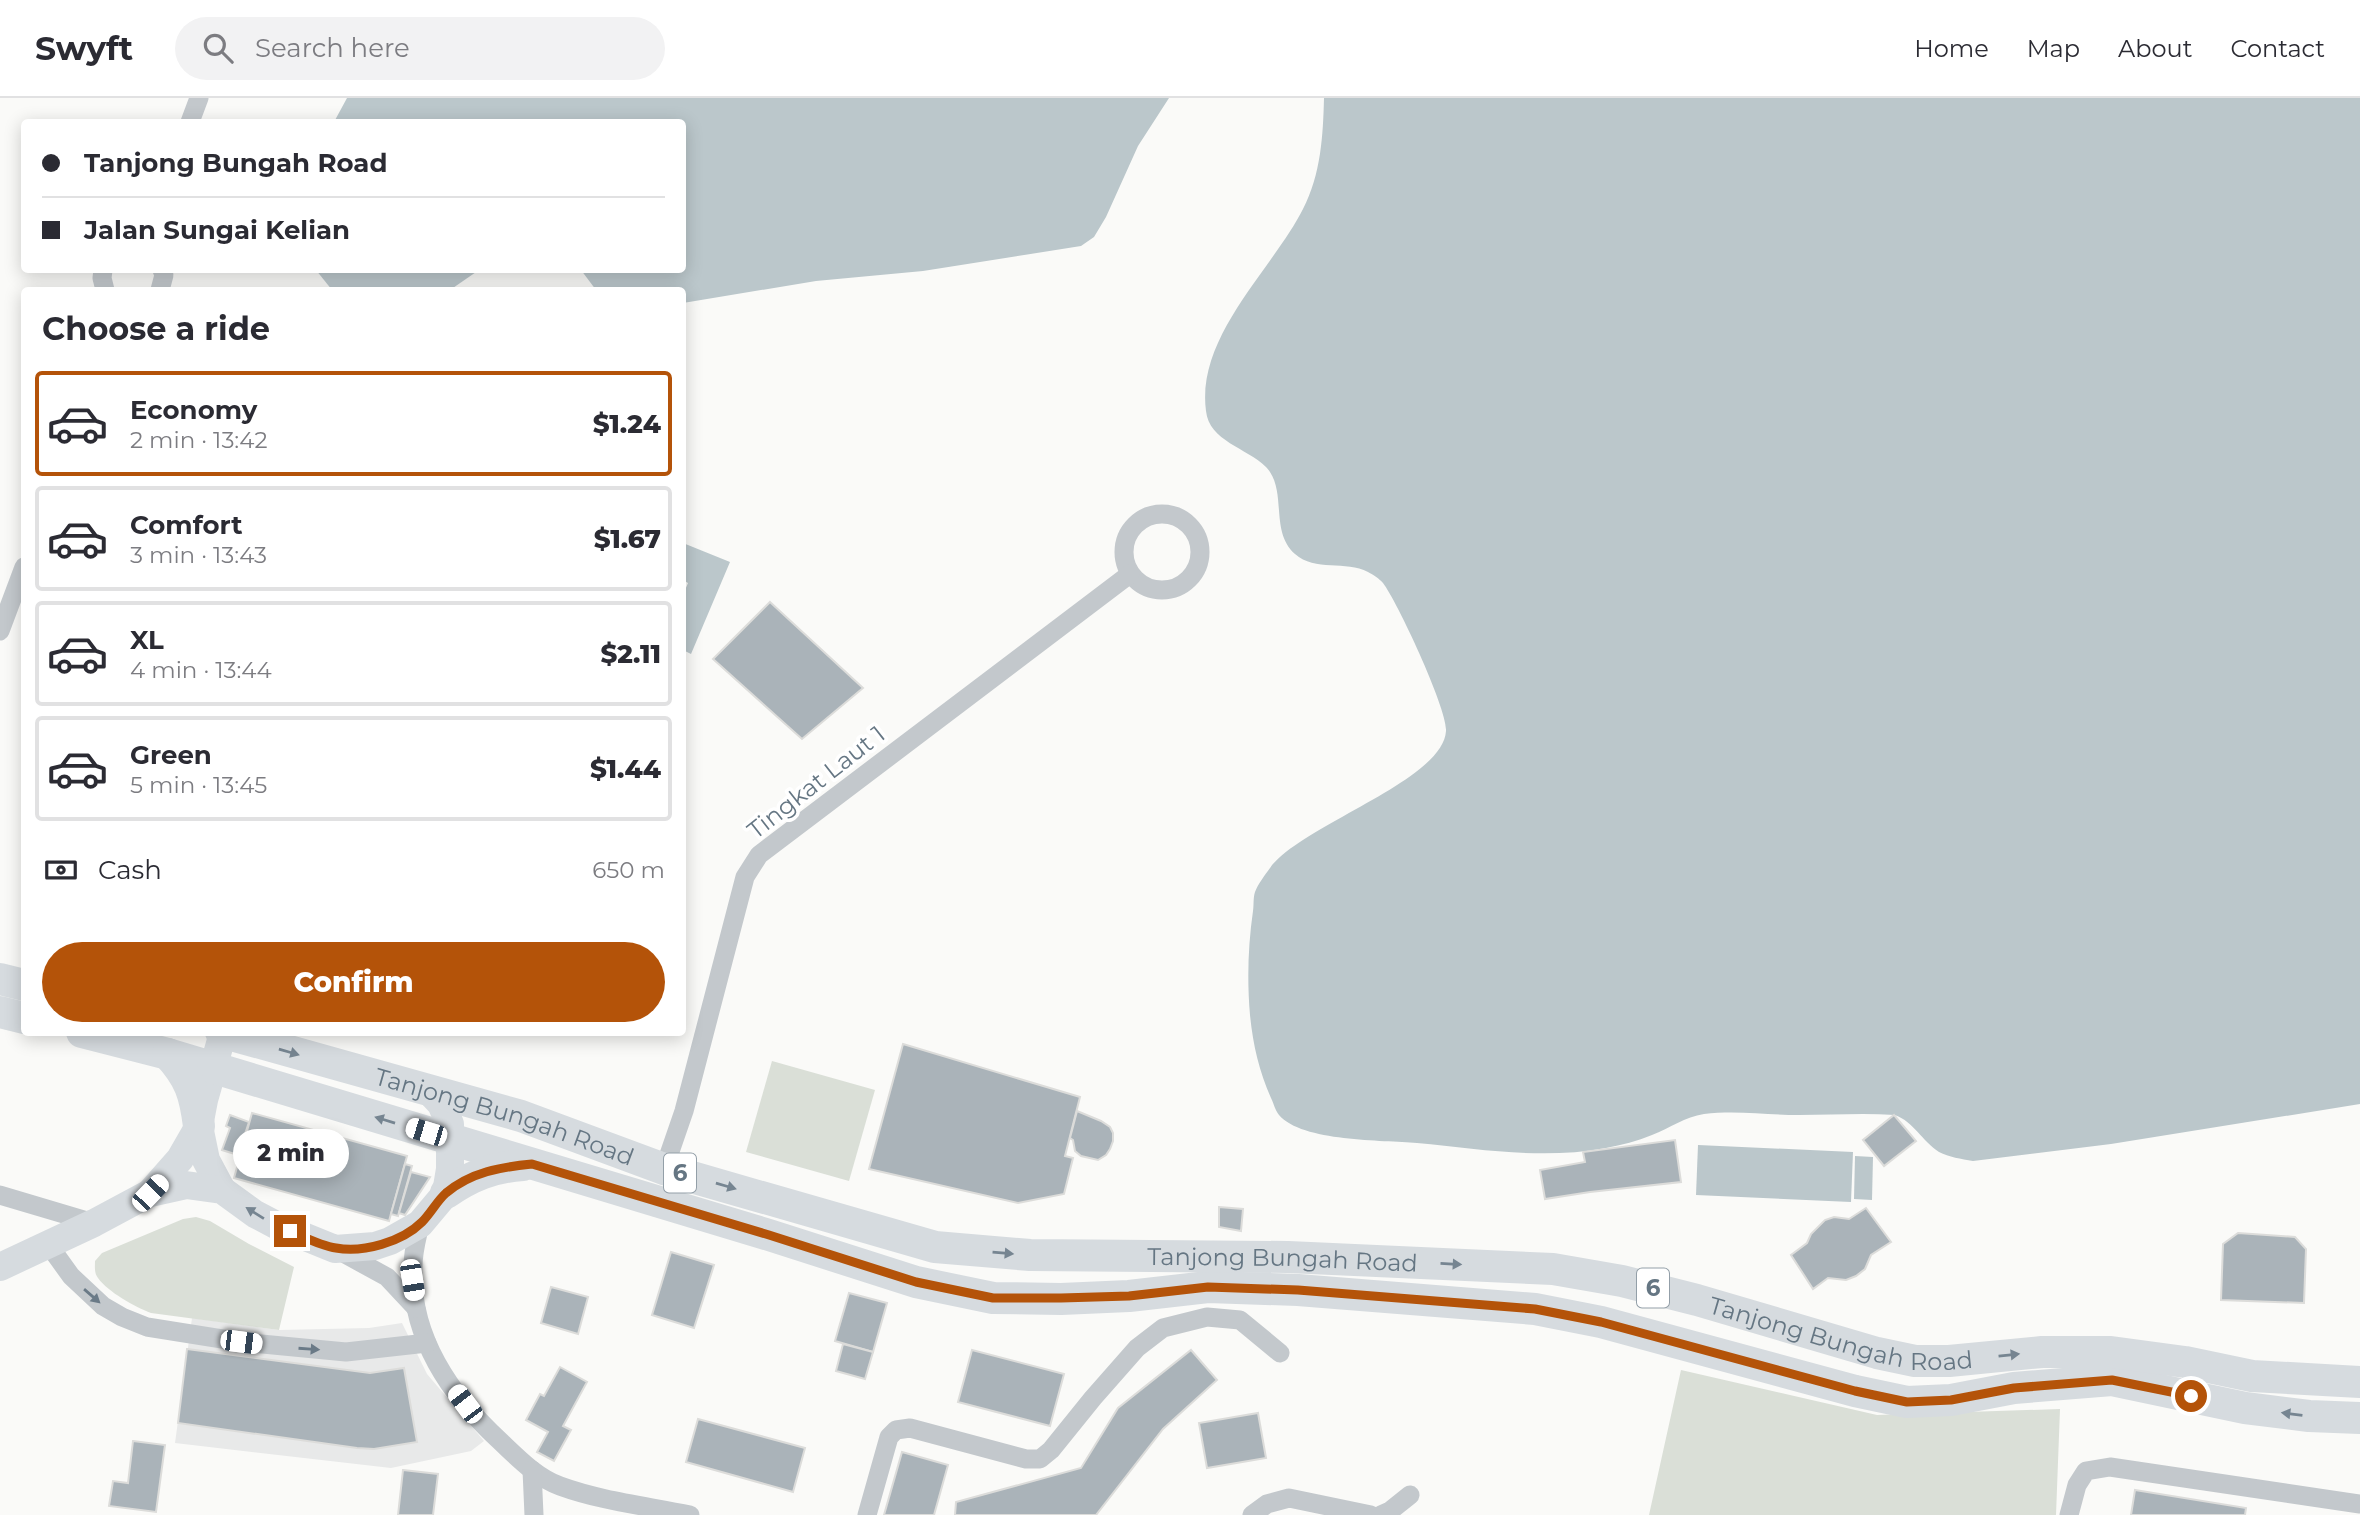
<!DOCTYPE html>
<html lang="en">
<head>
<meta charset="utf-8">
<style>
	:root { --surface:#fff; --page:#f2f2f3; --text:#2b2b33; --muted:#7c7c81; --line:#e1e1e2; --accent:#b45309 }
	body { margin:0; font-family:Montserrat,sans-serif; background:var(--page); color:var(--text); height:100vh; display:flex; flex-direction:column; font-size:26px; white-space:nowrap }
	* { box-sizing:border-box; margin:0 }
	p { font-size:23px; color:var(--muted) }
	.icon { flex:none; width:38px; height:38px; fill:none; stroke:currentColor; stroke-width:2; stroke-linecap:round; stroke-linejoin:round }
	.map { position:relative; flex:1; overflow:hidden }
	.panel { position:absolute; left:21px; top:189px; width:665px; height:749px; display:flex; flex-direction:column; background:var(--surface); border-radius:7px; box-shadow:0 4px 18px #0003 }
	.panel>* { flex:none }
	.top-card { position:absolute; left:21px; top:21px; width:665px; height:154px; border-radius:7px; box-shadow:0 4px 18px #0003; display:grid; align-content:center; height:154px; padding:0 21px; background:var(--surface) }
	.end { position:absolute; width:32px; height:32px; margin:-16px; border:9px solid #b45309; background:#fff; box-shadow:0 0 0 4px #fff }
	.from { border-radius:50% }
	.bubble { position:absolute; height:49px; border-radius:24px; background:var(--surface); box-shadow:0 4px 18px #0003; font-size:23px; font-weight:800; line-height:49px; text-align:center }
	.car { position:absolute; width:21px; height:42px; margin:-21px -10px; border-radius:9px; box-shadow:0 0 5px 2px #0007; background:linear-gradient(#fff 24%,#345 0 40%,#fff 0 76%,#345 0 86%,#fff 0) }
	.top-card b { display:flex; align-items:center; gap:24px; height:66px; font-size:26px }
	.top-card b+b { border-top:2px solid var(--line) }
	.top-card i { width:18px; height:18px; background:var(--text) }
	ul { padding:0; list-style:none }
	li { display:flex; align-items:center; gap:21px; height:105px; margin:0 14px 10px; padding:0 7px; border:4px solid var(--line); border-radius:7px }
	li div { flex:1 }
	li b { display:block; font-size:26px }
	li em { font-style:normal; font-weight:800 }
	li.on { border-color:var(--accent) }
	li>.icon { width:63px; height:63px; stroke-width:1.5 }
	h2 { padding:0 21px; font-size:32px; line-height:84px }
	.pay { display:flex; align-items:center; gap:18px; height:77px; padding:0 21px; font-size:26px }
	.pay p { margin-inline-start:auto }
	.primary-button { display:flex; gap:14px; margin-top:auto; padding:14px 21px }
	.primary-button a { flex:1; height:80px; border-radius:42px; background:var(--accent); color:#fff; font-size:28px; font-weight:800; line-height:80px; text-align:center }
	header { display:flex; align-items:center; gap:42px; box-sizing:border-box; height:98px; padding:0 35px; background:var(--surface); border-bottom:2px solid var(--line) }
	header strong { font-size:33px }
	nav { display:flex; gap:38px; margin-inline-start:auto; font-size:24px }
	.search { width:490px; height:63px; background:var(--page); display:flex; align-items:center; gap:18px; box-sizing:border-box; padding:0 24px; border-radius:38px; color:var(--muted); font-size:26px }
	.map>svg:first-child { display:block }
</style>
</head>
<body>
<header>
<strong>Swyft</strong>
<div class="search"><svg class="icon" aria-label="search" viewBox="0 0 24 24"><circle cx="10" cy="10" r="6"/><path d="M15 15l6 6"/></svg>Search here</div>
<nav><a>Home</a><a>Map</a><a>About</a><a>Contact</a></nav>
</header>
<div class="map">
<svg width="2360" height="1417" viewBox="0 0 2360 1417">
	<rect width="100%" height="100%" fill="#fafaf8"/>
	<path fill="#e8e9e9" d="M 192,1220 L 279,1232 L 369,1230 L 402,1225 L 427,1276 L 484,1343 L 471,1353 L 391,1370 L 175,1345 Z"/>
	<g fill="#dadfd7">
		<path d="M 772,963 L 875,992 L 849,1083 L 746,1054 Z"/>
		<path d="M 196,1119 L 210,1123 L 249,1146 L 294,1169 L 279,1232 L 151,1215 C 135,1209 108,1194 98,1180 C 94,1175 95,1169 95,1163 L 102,1155 L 183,1121 Z"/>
		<path d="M 1681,1272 L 1877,1317 L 2060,1311 L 2056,1417 L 1649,1417 Z"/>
	</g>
	<g fill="#bbc7cb">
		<path d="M 347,0 L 1169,0 L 1138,48 L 1106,119 L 1094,139 L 1081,148 L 923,173 L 816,183 L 683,205 L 682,192 L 596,192 L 581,172 L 682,172 L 682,24 L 334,24 Z"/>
		<path d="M 1324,0 L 2360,0 L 2360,1006 L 2111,1046 L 1973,1063 C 1961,1061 1949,1059 1939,1054 C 1922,1043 1914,1024 1895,1017 C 1863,1015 1831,1017 1799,1017 C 1768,1017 1736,1012 1704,1016 C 1685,1019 1670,1030 1652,1037 C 1637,1043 1622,1047 1606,1050 C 1542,1062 1480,1051 1417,1045 C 1383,1042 1302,1044 1279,1017 C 1275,1012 1274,1006 1271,1000 C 1259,973 1253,947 1250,917 C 1247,882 1248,848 1253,813 C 1254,807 1253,800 1255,794 C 1258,786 1265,777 1270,770 C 1301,727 1443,683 1446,633 C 1448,612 1397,503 1383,485 C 1380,481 1372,476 1368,474 C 1346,462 1315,474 1295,456 C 1269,433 1288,392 1266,369 C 1247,350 1209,343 1206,313 C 1196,238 1272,172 1303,111 C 1321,76 1323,38 1324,0 Z"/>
		<path d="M 316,172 L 479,172 L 450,192 L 332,192 Z"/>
		<path d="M 683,445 L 730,464 L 691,556 L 683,552 L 683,497 L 688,485 L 683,482 Z"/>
		<path d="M 1698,1047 L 1853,1054 L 1851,1104 L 1696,1097 Z"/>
		<path d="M 1855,1058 L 1873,1059 L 1872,1102 L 1854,1101 Z"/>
	</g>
	<g fill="#aab3b9" stroke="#dcdcda" stroke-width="2">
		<path d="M 770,504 L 863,590 L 802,641 L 713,561 Z"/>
		<path d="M 903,946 L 1080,999 L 1065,1058 L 1073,1060 L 1064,1096 L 1018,1105 L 869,1071 Z"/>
		<path d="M 1077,1013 L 1101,1023 L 1110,1029 L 1113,1035 L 1113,1043 L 1110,1051 L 1106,1057 L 1098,1062 L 1081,1058 L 1075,1053 L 1073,1042 L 1070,1040 Z"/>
		<path d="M 252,1015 L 407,1058 L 389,1123 L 234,1080 Z"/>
		<path d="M 230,1017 L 249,1024 L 238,1057 L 222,1052 L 230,1030 L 226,1028 Z"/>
		<path d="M 1894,1017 L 1916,1043 L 1884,1068 L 1863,1042 Z"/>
		<path d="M 1675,1042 L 1681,1084 L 1590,1094 L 1545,1101 L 1540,1072 L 1585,1064 L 1583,1054 Z"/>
		<path d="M 405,1066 L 412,1068 L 398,1118 L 391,1116 Z"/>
		<path d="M 411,1074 L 430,1079 L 405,1117 L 399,1115 Z"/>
		<path d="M 1219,1109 L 1243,1111 L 1241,1133 L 1219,1129 Z"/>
		<path d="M 1866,1110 L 1891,1144 L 1871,1157 L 1865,1171 L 1856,1178 L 1846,1182 L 1828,1180 L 1813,1191 L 1791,1157 L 1807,1145 L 1811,1136 L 1825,1122 L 1834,1119 L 1849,1121 Z"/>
		<path d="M 2238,1135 L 2295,1139 L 2306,1151 L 2304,1205 L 2221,1202 L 2223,1146 Z"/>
		<path d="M 671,1154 L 714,1167 L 694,1230 L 652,1217 Z"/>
		<path d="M 551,1189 L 588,1199 L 578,1236 L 541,1225 Z"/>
		<path d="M 849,1195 L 887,1205 L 873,1254 L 835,1243 Z"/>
		<path d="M 843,1246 L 873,1254 L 865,1281 L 836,1273 Z"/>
		<path d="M 187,1251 L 370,1275 L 404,1270 L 417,1344 L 374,1351 L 357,1350 L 178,1325 Z"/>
		<path d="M 972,1252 L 1064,1276 L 1050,1328 L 958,1304 Z"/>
		<path d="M 1191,1252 L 1217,1282 L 1163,1331 L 1096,1417 L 955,1417 L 956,1404 L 1081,1370 L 1118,1310 Z"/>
		<path d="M 560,1269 L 587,1284 L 563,1328 L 571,1332 L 554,1363 L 537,1354 L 548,1334 L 526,1322 L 540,1296 L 544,1298 Z"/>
		<path d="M 1258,1315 L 1266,1360 L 1207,1370 L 1199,1325 Z"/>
		<path d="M 698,1321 L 805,1350 L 793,1394 L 686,1364 Z"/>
		<path d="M 133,1343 L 165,1347 L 156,1414 L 109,1408 L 113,1383 L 128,1385 Z"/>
		<path d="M 902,1354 L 948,1367 L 934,1417 L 884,1417 Z"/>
		<path d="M 403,1372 L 438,1376 L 433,1417 L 398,1417 Z"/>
		<path d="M 2135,1392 L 2246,1410 L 2245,1417 L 2131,1417 Z"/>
	</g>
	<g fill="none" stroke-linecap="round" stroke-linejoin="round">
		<g stroke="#c3c8cc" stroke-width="19">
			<path d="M 190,24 L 199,0"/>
			<path d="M 103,172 L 102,180 L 105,192"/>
			<path d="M 160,192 L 164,177 L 162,172"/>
			<circle cx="1162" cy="454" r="38"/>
			<path d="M 0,533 L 24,469"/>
			<path d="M 664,1071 L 684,1013 L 745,779 L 759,757 L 1130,476"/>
			<path d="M 0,1097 L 94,1125"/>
			<path d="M 420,1126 C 417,1140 413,1153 413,1168 C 409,1238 451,1298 500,1343 C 518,1360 536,1379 560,1388 C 601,1403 647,1408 690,1417"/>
			<path d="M 48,1146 L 71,1178 L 103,1208 L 122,1219 L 147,1229 L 241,1244 L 346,1254 L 427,1245"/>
			<path d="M 336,1151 L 387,1179 L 416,1210"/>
			<path d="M 532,1372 L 534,1417"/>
			<path d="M 867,1417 L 889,1339 L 896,1332 L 910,1330 L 1026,1361 L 1040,1361 L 1051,1352 L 1093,1300 L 1137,1250 L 1163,1230 L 1207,1219 L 1240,1222 L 1280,1255"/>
			<path d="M 1252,1417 L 1267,1406 L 1289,1400 L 1371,1417"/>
			<path d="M 1381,1417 L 1390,1413 L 1410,1397"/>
			<path d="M 2069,1417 L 2077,1387 L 2086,1373 L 2110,1369 L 2360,1406"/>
		</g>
		<g stroke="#d6dbdf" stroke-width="28">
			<path d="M 199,1028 L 206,1062 L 222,1092"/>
			<path d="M 150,1095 L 180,1061 L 199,1028 L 204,1002 L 223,935"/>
			<path d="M 0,1169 L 94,1125 L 150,1095 L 186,1087 L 222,1092 L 255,1116 L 276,1127 L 335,1151 L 375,1148 L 390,1143 L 420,1126 L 446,1095 L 450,1071 L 450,1026 L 441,1006 L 428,992"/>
		</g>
		<g stroke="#d6dbdf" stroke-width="32">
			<path d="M 0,881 L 24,887"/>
			<path d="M 0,914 L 24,920"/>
			<path d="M 82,934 L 168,956 L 769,1137 L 916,1184 L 993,1200 L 1061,1201 L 1129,1198 L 1208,1189 L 1298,1192 L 1535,1211 L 1601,1224 L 1855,1293 L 1907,1304 L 1951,1302 L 2014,1290 L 2112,1282 L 2245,1310 L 2309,1318 L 2360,1320"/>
			<path id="s1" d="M 221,934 L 521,1018 L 664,1071 L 935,1149 L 1030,1157 L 1288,1159 L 1553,1171 L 1622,1183 L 1697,1202 L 1877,1255 L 1915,1263 L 1949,1263 L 2042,1254 L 2111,1254 L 2185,1264 L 2252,1278 L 2360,1284"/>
			<path d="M 168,956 C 190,980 195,996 199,1028"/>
			<path d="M 446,1095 C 471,1078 493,1069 523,1067"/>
		</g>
	</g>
	<defs><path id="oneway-solid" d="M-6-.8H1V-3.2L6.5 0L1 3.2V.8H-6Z" transform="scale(1.75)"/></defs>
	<g fill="#768591">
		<use href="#oneway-solid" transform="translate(289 954) rotate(16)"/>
		<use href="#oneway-solid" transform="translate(385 1022) rotate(-163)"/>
		<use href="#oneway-solid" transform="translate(726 1088) rotate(16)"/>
		<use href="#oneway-solid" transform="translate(255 1115) rotate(-148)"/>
		<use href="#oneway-solid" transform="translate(1003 1155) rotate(5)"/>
		<use href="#oneway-solid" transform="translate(1451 1166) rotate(3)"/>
		<use href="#oneway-solid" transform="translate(2009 1257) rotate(-6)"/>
		<use href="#oneway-solid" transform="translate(2292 1316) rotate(-173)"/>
	</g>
	<g fill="#6a7a87">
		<use href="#oneway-solid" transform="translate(92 1198) rotate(41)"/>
		<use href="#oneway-solid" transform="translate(309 1251) rotate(4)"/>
	</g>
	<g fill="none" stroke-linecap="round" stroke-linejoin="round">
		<path stroke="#b45309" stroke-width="9" d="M 290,1133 C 304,1139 321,1148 336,1150 C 363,1155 402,1144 422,1124 C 431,1115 437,1103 446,1095 C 471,1074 501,1069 532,1066 L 769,1137 L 916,1184 L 993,1200 L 1061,1200 L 1129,1198 L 1208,1189 L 1298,1192 L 1535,1211 L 1601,1224 L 1855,1293 L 1907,1304 L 1951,1302 L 2014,1290 L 2112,1282 L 2191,1298"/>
	</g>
	<g text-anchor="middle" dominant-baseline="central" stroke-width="7" stroke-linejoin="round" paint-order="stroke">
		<g fill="#fff" stroke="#939fa8" stroke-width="2">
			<rect x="664" y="1055.5" width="32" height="39" rx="5"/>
			<rect x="1637" y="1170.5" width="32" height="39" rx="5"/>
		</g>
		<g font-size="23" font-weight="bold" fill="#657683">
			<text x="680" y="1075">6</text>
			<text x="1653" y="1190">6</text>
		</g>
		<g font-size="24" fill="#657683" stroke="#fff">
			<text transform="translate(816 684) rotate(-38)">Tingkat Laut 1</text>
			<text stroke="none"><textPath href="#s1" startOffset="296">Tanjong Bungah Road</textPath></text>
			<text stroke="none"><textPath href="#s1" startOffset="1094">Tanjong Bungah Road</textPath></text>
			<text stroke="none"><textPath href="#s1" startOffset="1661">Tanjong Bungah Road</textPath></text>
		</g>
	</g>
</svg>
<i class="end from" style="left:2191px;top:1298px"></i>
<i class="end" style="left:290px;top:1133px"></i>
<div class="bubble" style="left:233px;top:1031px;width:116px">2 min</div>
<i class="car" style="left:426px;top:1034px;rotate:287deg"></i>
<i class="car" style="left:150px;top:1095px;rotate:44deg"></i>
<i class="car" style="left:412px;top:1182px;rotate:171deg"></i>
<i class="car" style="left:241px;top:1244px;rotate:97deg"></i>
<i class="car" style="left:465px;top:1306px;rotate:323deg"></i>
<div class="top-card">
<b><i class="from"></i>Tanjong Bungah Road</b>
<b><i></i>Jalan Sungai Kelian</b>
</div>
<section class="panel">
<h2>Choose a ride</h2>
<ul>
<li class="on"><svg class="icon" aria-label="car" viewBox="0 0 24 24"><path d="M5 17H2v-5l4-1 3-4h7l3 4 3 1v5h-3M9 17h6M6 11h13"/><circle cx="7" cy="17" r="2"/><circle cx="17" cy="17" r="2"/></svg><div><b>Economy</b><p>2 min · 13:42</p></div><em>$1.24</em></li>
<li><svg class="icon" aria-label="car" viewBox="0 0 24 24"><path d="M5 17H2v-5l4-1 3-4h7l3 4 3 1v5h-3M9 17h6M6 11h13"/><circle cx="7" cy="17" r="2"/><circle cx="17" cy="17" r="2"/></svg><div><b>Comfort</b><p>3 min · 13:43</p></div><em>$1.67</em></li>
<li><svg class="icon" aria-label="car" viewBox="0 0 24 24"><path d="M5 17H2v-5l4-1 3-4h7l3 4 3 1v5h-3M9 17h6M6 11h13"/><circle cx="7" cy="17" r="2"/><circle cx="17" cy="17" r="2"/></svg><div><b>XL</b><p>4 min · 13:44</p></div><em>$2.11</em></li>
<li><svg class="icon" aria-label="car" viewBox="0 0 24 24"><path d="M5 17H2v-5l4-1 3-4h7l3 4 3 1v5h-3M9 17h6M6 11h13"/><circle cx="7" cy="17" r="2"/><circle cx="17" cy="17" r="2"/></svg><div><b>Green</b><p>5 min · 13:45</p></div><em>$1.44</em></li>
</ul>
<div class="pay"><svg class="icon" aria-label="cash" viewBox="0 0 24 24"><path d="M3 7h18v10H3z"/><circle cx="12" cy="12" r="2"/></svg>Cash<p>650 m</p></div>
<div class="primary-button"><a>Confirm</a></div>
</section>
</div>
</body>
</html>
